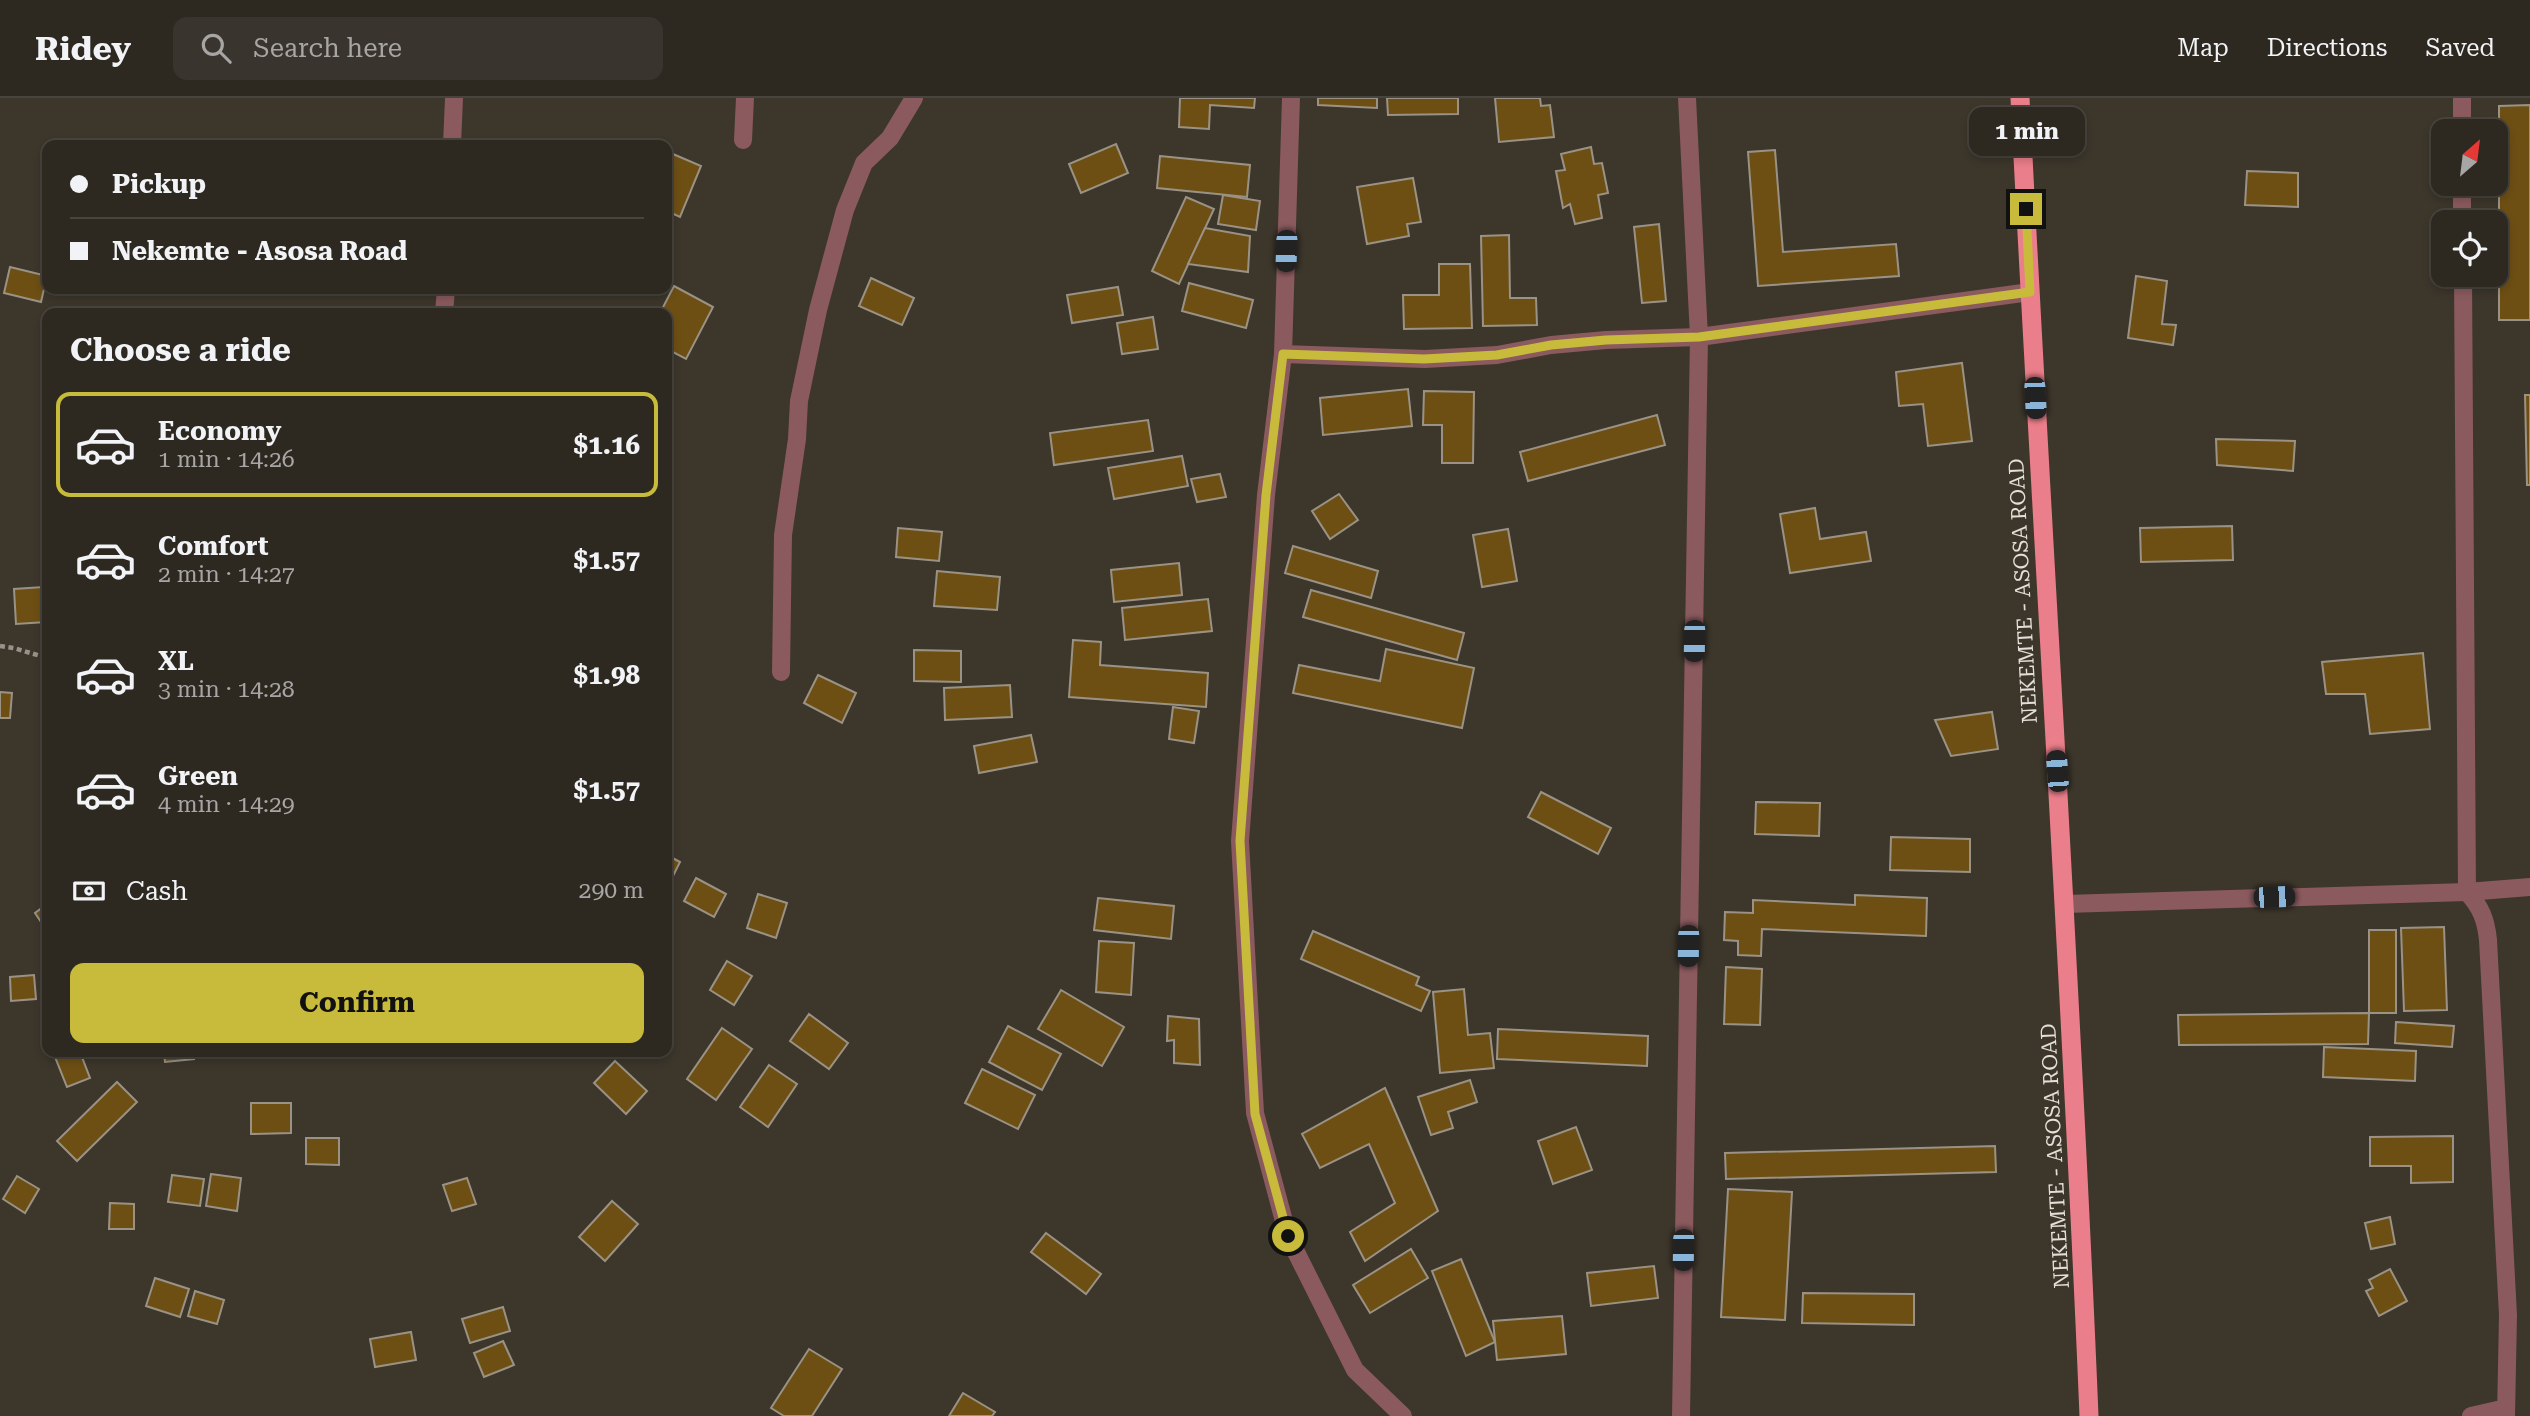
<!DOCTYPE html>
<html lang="en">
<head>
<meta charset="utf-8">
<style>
	:root { --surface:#2d2820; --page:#39342d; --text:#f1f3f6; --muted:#a7a6a5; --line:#48443e; --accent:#c8bb3b }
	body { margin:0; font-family:"Roboto Serif",serif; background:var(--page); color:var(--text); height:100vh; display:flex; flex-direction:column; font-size:26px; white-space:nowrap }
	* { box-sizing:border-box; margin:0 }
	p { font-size:23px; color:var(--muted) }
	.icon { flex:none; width:38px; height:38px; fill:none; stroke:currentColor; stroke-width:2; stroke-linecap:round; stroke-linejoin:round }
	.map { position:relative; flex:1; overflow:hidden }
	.panel { position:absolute; left:42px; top:210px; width:630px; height:749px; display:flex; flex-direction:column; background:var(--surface); border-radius:14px; box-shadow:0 4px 10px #0003,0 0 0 2px var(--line) }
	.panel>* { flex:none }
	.guide { position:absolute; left:42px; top:42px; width:630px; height:154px; border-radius:14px; box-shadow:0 4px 10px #0003,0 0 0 2px var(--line); display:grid; align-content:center; height:154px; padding:0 28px; background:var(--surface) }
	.needle { width:46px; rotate:28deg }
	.controls { position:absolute; left:2431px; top:21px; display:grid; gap:14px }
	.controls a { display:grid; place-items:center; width:77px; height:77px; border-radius:14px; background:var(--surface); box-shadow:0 4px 10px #0003,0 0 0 2px var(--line); font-size:35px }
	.end { position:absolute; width:32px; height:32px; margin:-16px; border:9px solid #c8bb3b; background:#111; box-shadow:0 0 0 4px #111 }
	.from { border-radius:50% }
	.bubble { position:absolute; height:49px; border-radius:14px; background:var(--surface); box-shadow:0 4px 10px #0003,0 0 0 2px var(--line); font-size:23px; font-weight:700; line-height:49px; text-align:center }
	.car { position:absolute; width:21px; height:42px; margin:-21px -10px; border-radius:9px; box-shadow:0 0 5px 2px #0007; background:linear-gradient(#222 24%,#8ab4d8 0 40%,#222 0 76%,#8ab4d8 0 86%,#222 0) }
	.guide b { display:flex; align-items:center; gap:24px; height:66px; font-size:26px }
	.guide b+b { border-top:2px solid var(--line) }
	.guide i { width:18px; height:18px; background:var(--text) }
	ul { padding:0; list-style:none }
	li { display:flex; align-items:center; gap:21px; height:105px; margin:0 14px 10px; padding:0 14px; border:4px solid transparent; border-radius:14px }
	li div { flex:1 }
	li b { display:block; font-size:26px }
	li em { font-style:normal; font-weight:700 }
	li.selected { border-color:var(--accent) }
	li>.icon { width:63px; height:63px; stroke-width:1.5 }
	h2 { padding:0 28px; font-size:32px; line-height:84px }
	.pay { display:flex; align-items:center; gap:18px; height:77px; padding:0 28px; font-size:26px }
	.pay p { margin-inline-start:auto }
	.button { display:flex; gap:14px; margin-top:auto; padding:14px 28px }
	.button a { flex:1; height:80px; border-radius:14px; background:var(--accent); color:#111; font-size:28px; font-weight:700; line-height:80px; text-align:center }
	header { display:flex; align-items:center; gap:42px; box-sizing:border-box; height:98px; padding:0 35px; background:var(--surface); border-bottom:2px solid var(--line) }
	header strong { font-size:33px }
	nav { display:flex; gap:38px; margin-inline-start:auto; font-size:24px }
	.search { width:490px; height:63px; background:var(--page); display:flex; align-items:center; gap:18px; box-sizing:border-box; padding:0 24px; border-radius:14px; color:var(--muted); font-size:26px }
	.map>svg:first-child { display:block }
</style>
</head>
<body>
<header>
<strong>Ridey</strong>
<div class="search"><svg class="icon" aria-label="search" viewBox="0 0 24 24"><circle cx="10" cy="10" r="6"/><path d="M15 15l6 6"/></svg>Search here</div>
<nav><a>Map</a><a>Directions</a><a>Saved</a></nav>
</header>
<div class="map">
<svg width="2530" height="1318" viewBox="0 0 2530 1318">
	<rect width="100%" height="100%" fill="#3c362b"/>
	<g fill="#6d4f14" stroke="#9a9285" stroke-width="2">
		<path d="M 1180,0 L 1255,0 L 1254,10 L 1210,7 L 1209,31 L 1179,29 Z"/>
		<path d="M 1318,0 L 1377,0 L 1377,10 L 1318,7 Z"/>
		<path d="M 1387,0 L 1458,0 L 1458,16 L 1388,17 Z"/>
		<path d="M 1495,0 L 1540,0 L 1541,8 L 1550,7 L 1554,39 L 1499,44 Z"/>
		<path d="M 2530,7 L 2530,222 L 2499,222 L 2499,8 Z"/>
		<path d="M 1116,46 L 1128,75 L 1081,95 L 1069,66 Z"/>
		<path d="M 1591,49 L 1594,66 L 1602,65 L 1608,95 L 1598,97 L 1602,120 L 1575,126 L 1570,106 L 1563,110 L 1556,73 L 1565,72 L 1561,56 Z"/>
		<path d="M 1775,52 L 1783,154 L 1896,146 L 1899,178 L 1758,188 L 1748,54 Z"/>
		<path d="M 673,56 L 701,68 L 680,119 L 667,113 L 667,72 Z"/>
		<path d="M 1160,58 L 1250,67 L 1247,99 L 1157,90 Z"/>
		<path d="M 2247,73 L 2298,75 L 2298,109 L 2245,107 Z"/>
		<path d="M 1413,80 L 1421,124 L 1407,126 L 1409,138 L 1367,146 L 1357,89 Z"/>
		<path d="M 1223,97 L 1260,103 L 1256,132 L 1218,126 Z"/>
		<path d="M 1186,99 L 1214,111 L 1179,186 L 1152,173 Z"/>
		<path d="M 1659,126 L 1666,203 L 1642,205 L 1634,129 Z"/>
		<path d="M 1205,130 L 1250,138 L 1248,174 L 1188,166 Z"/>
		<path d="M 1509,137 L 1510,200 L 1536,200 L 1537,227 L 1483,228 L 1481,138 Z"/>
		<path d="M 1439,166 L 1470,166 L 1472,230 L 1404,231 L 1403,197 L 1439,197 Z"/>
		<path d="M 10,169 L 47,178 L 41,204 L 4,195 Z"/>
		<path d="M 2136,178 L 2167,183 L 2162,226 L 2176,227 L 2173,247 L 2128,240 Z"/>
		<path d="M 871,180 L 914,200 L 902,227 L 859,208 Z"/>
		<path d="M 1189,185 L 1253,202 L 1246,230 L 1182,213 Z"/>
		<path d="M 674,188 L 713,209 L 686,261 L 667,251 L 667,215 L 660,215 Z"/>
		<path d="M 1118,189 L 1123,217 L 1072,225 L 1067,197 Z"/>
		<path d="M 1153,219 L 1158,251 L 1122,256 L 1117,225 Z"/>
		<path d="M 1962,265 L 1972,343 L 1928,348 L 1923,306 L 1899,308 L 1896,274 Z"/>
		<path d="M 1408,291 L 1412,328 L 1323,337 L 1320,300 Z"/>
		<path d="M 1424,293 L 1474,294 L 1473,365 L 1442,365 L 1442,327 L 1423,327 Z"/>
		<path d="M 2525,297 L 2530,297 L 2530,387 L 2527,387 Z"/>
		<path d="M 1657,317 L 1665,347 L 1528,383 L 1520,354 Z"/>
		<path d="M 1148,322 L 1153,353 L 1054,367 L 1050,335 Z"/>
		<path d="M 2216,341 L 2295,343 L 2293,373 L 2217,367 Z"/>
		<path d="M 1182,358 L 1188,388 L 1114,401 L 1108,370 Z"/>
		<path d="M 1220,376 L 1226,399 L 1197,404 L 1191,381 Z"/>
		<path d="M 1339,396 L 1358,422 L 1330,441 L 1312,413 Z"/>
		<path d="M 1815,410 L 1820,441 L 1866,434 L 1871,463 L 1790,475 L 1780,416 Z"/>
		<path d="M 2232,428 L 2233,462 L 2141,464 L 2140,430 Z"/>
		<path d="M 898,430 L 942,434 L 939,463 L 896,459 Z"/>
		<path d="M 1508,431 L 1517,483 L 1482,489 L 1473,437 Z"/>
		<path d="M 1293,448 L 1378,473 L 1371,500 L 1285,475 Z"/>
		<path d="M 1179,465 L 1182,497 L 1114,504 L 1111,472 Z"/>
		<path d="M 937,473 L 1000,479 L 997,512 L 934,508 Z"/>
		<path d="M 43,489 L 46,524 L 16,526 L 14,491 Z"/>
		<path d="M 1311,492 L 1464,535 L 1457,562 L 1303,519 Z"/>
		<path d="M 1208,501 L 1212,533 L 1125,542 L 1122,510 Z"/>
		<path d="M 1073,542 L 1101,544 L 1100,567 L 1208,575 L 1206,609 L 1069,599 Z"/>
		<path d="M 1386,551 L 1474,570 L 1462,630 L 1293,595 L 1299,567 L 1380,583 Z"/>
		<path d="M 914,552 L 961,553 L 961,584 L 914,583 Z"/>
		<path d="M 2423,555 L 2430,631 L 2370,636 L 2365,596 L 2326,596 L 2322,564 Z"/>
		<path d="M 818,577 L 856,595 L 842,625 L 804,605 Z"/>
		<path d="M 1010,587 L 1012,619 L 945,622 L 944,590 Z"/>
		<path d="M 0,594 L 12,595 L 10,620 L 0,620 Z"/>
		<path d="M 1173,609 L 1199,613 L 1194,645 L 1169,641 Z"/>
		<path d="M 1992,614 L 1998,651 L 1951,658 L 1935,622 Z"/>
		<path d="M 1031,637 L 1037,664 L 979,675 L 974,648 Z"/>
		<path d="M 1541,694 L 1611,730 L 1598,756 L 1528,719 Z"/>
		<path d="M 1756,704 L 1820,705 L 1819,738 L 1755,736 Z"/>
		<path d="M 1891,739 L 1970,741 L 1970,774 L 1890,772 Z"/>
		<path d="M 667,757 L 680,764 L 667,790 Z"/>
		<path d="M 696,780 L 726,796 L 714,819 L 684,803 Z"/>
		<path d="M 758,796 L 787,805 L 776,840 L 747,830 Z"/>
		<path d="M 1855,797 L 1927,800 L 1926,838 L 1762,831 L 1761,858 L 1738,857 L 1738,843 L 1724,842 L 1725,814 L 1753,815 L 1753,802 L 1855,807 Z"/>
		<path d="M 1098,800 L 1174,808 L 1171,841 L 1094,832 Z"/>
		<path d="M 47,806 L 47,833 L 35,815 Z"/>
		<path d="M 2444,829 L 2447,912 L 2404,913 L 2401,830 Z"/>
		<rect x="2369" y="832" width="27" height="83"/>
		<path d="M 1313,833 L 1419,879 L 1416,887 L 1430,893 L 1421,913 L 1301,861 Z"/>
		<path d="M 1099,843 L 1134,845 L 1131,897 L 1096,894 Z"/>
		<path d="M 727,863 L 752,878 L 734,907 L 710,892 Z"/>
		<path d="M 1726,869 L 1762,871 L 1760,927 L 1724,926 Z"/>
		<path d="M 34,877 L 36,901 L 11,903 L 10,879 Z"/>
		<path d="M 1464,891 L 1468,937 L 1490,935 L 1494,970 L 1440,975 L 1433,894 Z"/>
		<path d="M 1061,892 L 1124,929 L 1102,968 L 1038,931 Z"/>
		<path d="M 2369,915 L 2368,946 L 2179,947 L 2178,917 Z"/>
		<path d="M 809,916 L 848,945 L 829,971 L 790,943 Z"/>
		<path d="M 1168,918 L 1199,921 L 1200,967 L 1174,965 L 1174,942 L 1167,943 Z"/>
		<path d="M 2396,924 L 2454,928 L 2452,949 L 2395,945 Z"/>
		<path d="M 1008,928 L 1061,956 L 1042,992 L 989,964 Z"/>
		<path d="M 722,930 L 752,951 L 716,1002 L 687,981 Z"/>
		<path d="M 1498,931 L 1648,938 L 1647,968 L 1497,961 Z"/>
		<path d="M 2324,949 L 2416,953 L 2415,983 L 2323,979 Z"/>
		<path d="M 53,954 L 80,954 L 90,980 L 67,989 Z"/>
		<path d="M 164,954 L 193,954 L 194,961 L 165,964 Z"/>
		<path d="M 615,963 L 647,993 L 626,1016 L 594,985 Z"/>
		<path d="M 769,967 L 797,986 L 768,1029 L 740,1009 Z"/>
		<path d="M 982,971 L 1035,997 L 1018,1031 L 965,1005 Z"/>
		<path d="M 1470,982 L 1477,1004 L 1448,1014 L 1453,1030 L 1431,1037 L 1418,999 Z"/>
		<path d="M 117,984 L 137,1004 L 77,1063 L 57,1043 Z"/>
		<path d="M 1385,990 L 1438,1113 L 1365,1163 L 1350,1134 L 1395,1105 L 1369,1046 L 1320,1070 L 1302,1036 Z"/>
		<path d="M 251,1005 L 291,1005 L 291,1035 L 251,1036 Z"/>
		<path d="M 1576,1029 L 1592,1072 L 1553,1086 L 1538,1043 Z"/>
		<path d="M 2453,1038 L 2453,1084 L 2411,1085 L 2411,1068 L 2370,1068 L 2370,1039 Z"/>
		<path d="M 306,1040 L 339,1040 L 339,1067 L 306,1066 Z"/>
		<path d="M 1995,1048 L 1996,1074 L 1726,1081 L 1725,1055 Z"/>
		<path d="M 211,1076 L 241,1080 L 237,1113 L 206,1108 Z"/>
		<path d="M 172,1077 L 204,1081 L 200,1108 L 168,1104 Z"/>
		<path d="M 17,1078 L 39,1091 L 25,1115 L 3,1101 Z"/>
		<path d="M 467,1080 L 476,1106 L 452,1113 L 443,1087 Z"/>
		<path d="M 1728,1091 L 1792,1094 L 1785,1222 L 1721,1219 Z"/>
		<path d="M 612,1103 L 638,1126 L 605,1163 L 579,1139 Z"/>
		<path d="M 110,1105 L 134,1106 L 134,1131 L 109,1131 Z"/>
		<path d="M 2390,1119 L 2395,1146 L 2371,1151 L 2365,1125 Z"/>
		<path d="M 1046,1135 L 1101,1176 L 1086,1196 L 1031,1154 Z"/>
		<path d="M 1411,1151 L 1428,1180 L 1370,1215 L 1353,1187 Z"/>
		<path d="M 1461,1161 L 1495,1244 L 1466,1258 L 1432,1173 Z"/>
		<path d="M 1654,1168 L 1658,1200 L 1591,1208 L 1587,1175 Z"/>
		<path d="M 2390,1171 L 2407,1203 L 2379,1218 L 2366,1193 L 2373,1190 L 2369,1182 Z"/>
		<path d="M 155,1180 L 189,1191 L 180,1219 L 146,1208 Z"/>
		<path d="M 195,1193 L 224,1202 L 217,1226 L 188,1218 Z"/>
		<path d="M 1803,1195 L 1914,1196 L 1914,1227 L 1802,1225 Z"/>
		<path d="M 503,1209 L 510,1233 L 470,1245 L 462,1221 Z"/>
		<path d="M 1562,1218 L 1566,1256 L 1497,1262 L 1493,1223 Z"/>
		<path d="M 411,1234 L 416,1262 L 375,1269 L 370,1241 Z"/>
		<path d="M 503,1243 L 514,1267 L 484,1279 L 474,1255 Z"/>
		<path d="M 809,1251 L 842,1271 L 812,1318 L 784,1318 L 771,1310 Z"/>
		<path d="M 963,1295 L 995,1314 L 992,1318 L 949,1318 Z"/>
	</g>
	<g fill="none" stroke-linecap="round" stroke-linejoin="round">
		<path stroke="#98938a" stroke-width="4.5" stroke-dasharray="5 3.5" stroke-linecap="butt" d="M 0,548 L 14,550 L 47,560"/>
		<g stroke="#8a5a5e" stroke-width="18">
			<path d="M 743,42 L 745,0"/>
			<path d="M 452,47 L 454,0"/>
			<path d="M 444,215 L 446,191"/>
			<path d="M 781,574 L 783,437 L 797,341 L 799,303 L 818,212 L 845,112 L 864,65 L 890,40 L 914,0"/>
		</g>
		<g stroke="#8a5a5e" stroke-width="18">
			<path d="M 1291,0 L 1283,256 L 1266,397 L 1240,743 L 1255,1015 L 1288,1138 L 1355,1272 L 1403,1318"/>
			<path d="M 2462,0 L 2462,33"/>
			<path d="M 2462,86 L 2462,124"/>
			<path d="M 2463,177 L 2467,794 C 2481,809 2486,822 2488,842 L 2508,1217 L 2506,1318"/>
			<path d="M 1283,256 L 1425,261 L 1497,257 L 1551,247 L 1606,242 L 1699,239 L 2030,194"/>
			<path d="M 2065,806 L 2467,794 L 2530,789"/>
			<path d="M 1681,1318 L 1699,239 L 1687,0"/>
			<path d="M 2471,1318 L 2506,1310"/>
		</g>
		<path stroke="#ea7e8a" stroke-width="19" d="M 2020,0 C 2042,439 2071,878 2089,1318"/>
	</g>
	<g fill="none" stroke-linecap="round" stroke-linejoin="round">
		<path stroke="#c8bb3b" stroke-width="9" d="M 1288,1138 L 1255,1016 L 1240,743 L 1266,397 L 1283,256 L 1424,261 L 1497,257 L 1551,247 L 1606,242 L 1699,239 L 2030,194 L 2026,111"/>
	</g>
	<g text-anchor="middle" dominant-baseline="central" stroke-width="5" stroke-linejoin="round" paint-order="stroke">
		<g font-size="21" fill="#e4e0d9" stroke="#3c362b">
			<text transform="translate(2023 493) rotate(-93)">NEKEMTE - ASOSA ROAD</text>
			<text transform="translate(2055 1058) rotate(-93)">NEKEMTE - ASOSA ROAD</text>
		</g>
	</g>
</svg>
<div class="controls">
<a><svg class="needle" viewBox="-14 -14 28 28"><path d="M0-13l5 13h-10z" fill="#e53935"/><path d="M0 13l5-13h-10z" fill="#a7a6a5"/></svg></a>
<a><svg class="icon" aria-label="locate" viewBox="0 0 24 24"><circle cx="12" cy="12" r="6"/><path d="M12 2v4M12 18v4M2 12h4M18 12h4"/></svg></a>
</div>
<i class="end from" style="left:1288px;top:1138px"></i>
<i class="end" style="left:2026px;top:111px"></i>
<div class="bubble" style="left:1969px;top:9px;width:116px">1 min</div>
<i class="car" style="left:1286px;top:153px;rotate:182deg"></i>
<i class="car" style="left:2035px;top:300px;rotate:177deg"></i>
<i class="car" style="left:1694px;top:543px;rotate:181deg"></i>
<i class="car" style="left:2057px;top:673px;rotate:356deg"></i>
<i class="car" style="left:2274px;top:799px;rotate:88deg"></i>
<i class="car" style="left:1688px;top:848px;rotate:181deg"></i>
<i class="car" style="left:1683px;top:1152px;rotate:181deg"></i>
<div class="guide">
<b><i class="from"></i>Pickup</b>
<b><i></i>Nekemte - Asosa Road</b>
</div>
<section class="panel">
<h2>Choose a ride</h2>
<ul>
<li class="selected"><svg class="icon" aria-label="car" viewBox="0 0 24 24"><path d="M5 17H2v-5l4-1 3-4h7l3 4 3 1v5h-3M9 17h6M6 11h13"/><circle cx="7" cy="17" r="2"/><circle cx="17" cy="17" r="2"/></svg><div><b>Economy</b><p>1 min · 14:26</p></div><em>$1.16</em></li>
<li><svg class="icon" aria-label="car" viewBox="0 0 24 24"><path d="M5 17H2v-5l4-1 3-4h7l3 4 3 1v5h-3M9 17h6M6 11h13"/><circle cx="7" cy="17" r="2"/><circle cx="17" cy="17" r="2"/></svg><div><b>Comfort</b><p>2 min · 14:27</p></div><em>$1.57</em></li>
<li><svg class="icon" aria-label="car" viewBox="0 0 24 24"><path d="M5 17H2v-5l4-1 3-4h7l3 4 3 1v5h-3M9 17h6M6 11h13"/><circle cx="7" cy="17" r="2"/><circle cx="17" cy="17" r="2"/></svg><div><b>XL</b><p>3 min · 14:28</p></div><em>$1.98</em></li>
<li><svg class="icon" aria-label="car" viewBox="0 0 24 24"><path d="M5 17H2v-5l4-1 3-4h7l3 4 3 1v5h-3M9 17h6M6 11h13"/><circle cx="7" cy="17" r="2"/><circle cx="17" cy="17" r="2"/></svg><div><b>Green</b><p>4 min · 14:29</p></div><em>$1.57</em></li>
</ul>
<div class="pay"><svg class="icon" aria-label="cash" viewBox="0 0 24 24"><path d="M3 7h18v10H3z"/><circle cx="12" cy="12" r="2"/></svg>Cash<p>290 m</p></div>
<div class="button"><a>Confirm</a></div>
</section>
</div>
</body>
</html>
